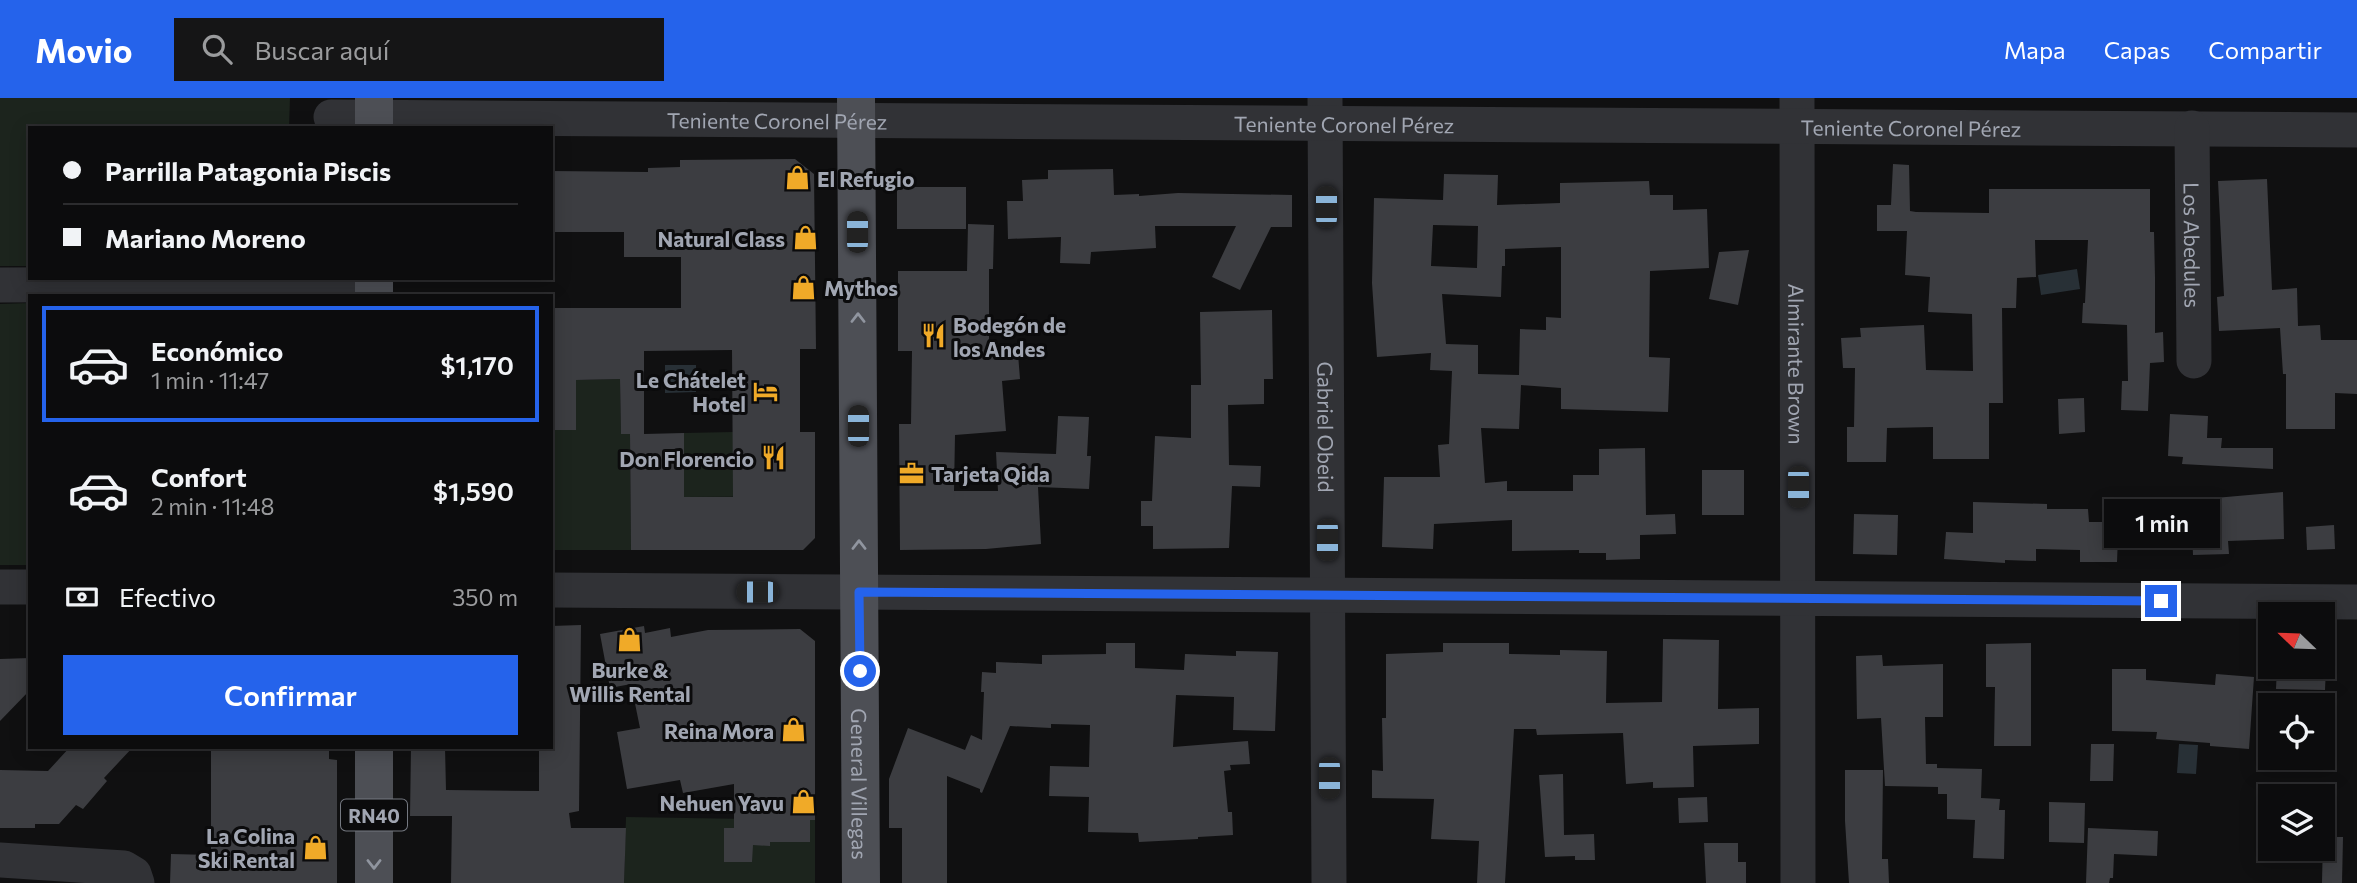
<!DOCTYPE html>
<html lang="es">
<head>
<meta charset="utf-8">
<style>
	:root { --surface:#0c0c0d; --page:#151516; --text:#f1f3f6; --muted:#9a9b9d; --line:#2c2c2e; --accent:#2563eb }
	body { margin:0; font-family:Commissioner,sans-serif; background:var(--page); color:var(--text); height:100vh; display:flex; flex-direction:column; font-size:26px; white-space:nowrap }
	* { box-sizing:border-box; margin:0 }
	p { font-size:23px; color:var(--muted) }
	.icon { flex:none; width:38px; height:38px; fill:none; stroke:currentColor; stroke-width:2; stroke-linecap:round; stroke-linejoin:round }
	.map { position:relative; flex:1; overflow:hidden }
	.details { position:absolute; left:28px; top:196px; width:525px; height:455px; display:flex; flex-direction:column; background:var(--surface); border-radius:0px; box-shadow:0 4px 18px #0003,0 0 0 2px var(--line) }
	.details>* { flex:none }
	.guide { position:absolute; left:28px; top:28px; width:525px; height:154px; border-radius:0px; box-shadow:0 4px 18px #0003,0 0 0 2px var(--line); display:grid; align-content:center; height:154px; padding:0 35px; background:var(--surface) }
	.needle { width:46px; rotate:293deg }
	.fabs { position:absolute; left:2258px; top:504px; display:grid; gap:14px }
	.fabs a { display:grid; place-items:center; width:77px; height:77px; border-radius:0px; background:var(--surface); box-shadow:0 4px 18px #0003,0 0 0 2px var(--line); font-size:35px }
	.end { position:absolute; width:32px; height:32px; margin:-16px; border:9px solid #2563eb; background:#fff; box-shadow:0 0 0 4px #fff }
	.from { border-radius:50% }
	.bubble { position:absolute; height:49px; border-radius:0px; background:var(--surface); box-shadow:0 4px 18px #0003,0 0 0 2px var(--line); font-size:23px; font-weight:600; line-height:49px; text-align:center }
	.car { position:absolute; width:21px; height:42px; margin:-21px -10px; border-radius:9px; box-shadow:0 0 5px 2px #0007; background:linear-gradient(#222 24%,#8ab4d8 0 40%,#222 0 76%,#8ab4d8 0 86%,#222 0) }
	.guide b { display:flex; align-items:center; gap:24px; height:66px; font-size:26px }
	.guide b+b { border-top:2px solid var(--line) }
	.guide i { width:18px; height:18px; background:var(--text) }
	ul { padding:12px 0 0; list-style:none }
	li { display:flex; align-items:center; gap:21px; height:116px; margin:0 14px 10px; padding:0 21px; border:4px solid transparent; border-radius:0px }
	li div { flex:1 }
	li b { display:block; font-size:26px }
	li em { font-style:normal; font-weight:600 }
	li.active { border-color:var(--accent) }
	li>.icon { width:63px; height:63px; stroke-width:1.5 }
	.pay { display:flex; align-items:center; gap:18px; height:77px; padding:0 35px; font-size:26px }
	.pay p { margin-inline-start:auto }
	.primary-button { display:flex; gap:14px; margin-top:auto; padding:14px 35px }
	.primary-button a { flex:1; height:80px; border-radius:0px; background:var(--accent); color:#fff; font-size:28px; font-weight:600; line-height:80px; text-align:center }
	header { display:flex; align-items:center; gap:42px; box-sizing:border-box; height:98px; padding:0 35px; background:var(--accent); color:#fff }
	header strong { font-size:33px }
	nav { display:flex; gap:38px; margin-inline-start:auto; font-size:24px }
	.search { width:490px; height:63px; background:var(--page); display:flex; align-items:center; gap:18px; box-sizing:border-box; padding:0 24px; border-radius:0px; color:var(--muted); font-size:26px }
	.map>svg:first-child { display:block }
</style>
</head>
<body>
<header>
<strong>Movio</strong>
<div class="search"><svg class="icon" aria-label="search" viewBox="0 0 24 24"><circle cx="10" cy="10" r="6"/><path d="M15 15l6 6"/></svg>Buscar aquí</div>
<nav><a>Mapa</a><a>Capas</a><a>Compartir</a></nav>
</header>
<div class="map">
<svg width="2357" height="785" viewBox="0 0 2357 785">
	<rect width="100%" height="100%" fill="#101011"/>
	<g fill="#1c241d">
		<path d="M 0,0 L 290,0 L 289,30 L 30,30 L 30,168 L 0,168 Z"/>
		<path d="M 30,205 L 30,467 L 0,467 L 0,206 Z"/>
		<path d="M 620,281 L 621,335 L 630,336 L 631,452 L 553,452 L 553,332 L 576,332 L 576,282 Z"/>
		<path d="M 733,334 L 815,398 L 684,399 L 684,335 Z"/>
		<path d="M 626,719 L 815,722 L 815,785 L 624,785 Z"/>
	</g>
	<g fill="#283036">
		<path d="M 2077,171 L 2080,191 L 2041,197 L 2038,177 Z"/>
		<path d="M 665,267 L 696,267 L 696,294 L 665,295 Z"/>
		<path d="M 2282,595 L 2315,596 L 2315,607 L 2282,607 Z"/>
		<path d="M 2179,646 L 2198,647 L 2196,676 L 2177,675 Z"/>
	</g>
	<g fill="#3c3d41" fill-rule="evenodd">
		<path d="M 795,61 L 814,76 L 816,251 L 800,251 L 800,334 L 815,334 L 815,440 L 803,452 L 631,452 L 630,336 L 641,336 L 621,336 L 620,281 L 576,282 L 576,332 L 553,332 L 551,210 L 681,210 L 681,159 L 624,159 L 624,134 L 551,134 L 551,73 L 648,74 L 648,70 L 680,69 L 680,62 ZM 732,252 L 733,399 L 684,399 L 684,335 L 644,336 L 644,253 Z"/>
		<path d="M 1893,66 L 1909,67 L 1910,113 L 1916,114 L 1989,115 L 1989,91 L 2150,91 L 2150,134 L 2154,134 L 2155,179 L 2155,235 L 2163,234 L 2164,264 L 2150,265 L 2148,313 L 2121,312 L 2122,283 L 2128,283 L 2127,227 L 2082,225 L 2083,205 L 2085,205 L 2088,142 L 2035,142 L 2036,179 L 2017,180 L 2016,210 L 2002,210 L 2003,305 L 1989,305 L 1989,361 L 1933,361 L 1933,329 L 1887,330 L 1886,364 L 1847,364 L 1847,329 L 1854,329 L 1855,270 L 1843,270 L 1841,240 L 1861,239 L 1860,230 L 1924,227 L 1926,272 L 1973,273 L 1972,216 L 1928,214 L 1930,179 L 1905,177 L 1907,133 L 1877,133 L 1877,107 L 1891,107 Z"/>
		<path d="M 1113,71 L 1114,97 L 1139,96 L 1139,98 L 1178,95 L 1292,97 L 1292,129 L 1271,129 L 1240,192 L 1212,179 L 1236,128 L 1155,128 L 1156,150 L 1091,154 L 1090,166 L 1060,165 L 1061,139 L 1008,141 L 1007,103 L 1023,103 L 1022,82 L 1048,81 L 1048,72 Z"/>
		<path d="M 1444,76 L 1498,77 L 1497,107 L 1560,105 L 1560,85 L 1649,83 L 1650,97 L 1673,97 L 1673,112 L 1707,111 L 1709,170 L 1650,173 L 1649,259 L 1670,260 L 1668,314 L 1561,311 L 1561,290 L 1521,287 L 1519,331 L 1481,330 L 1485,385 L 1507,383 L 1507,393 L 1573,393 L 1573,377 L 1599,377 L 1599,351 L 1645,350 L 1646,417 L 1675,416 L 1676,436 L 1640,437 L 1640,461 L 1606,462 L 1606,455 L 1579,455 L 1579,452 L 1512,453 L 1512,422 L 1434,426 L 1433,451 L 1382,449 L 1384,379 L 1440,379 L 1438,347 L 1449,346 L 1452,273 L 1430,272 L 1431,255 L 1377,259 L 1372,185 L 1374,100 L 1443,102 ZM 1433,127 L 1478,128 L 1477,170 L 1431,168 ZM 1561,149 L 1561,220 L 1546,219 L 1546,232 L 1520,231 L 1519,277 L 1478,276 L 1478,247 L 1446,246 L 1442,196 L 1501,199 L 1502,168 L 1505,168 L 1505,151 Z"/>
		<path d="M 2267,81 L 2272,192 L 2297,190 L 2298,228 L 2320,227 L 2321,242 L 2357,242 L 2357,296 L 2335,295 L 2335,331 L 2286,331 L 2286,276 L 2283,276 L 2280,230 L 2219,233 L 2217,199 L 2224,198 L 2218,83 Z"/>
		<rect x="897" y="89" width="69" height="42"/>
		<path d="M 968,126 L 994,127 L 993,171 L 989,171 L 989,258 L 1018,256 L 1020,281 L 1002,283 L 1006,333 L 955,337 L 954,393 L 998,393 L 996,354 L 1056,356 L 1058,318 L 1089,319 L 1087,358 L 1091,358 L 1089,391 L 1038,389 L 1041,446 L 986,451 L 900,452 L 899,326 L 911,326 L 912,253 L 898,253 L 898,173 L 967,173 Z"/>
		<path d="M 1749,152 L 1738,207 L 1709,201 L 1719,154 Z"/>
		<path d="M 1272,212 L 1273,281 L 1264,281 L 1264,306 L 1228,307 L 1229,367 L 1261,368 L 1260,389 L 1232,388 L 1229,450 L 1153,451 L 1153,428 L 1141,428 L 1141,403 L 1152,403 L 1155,338 L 1191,340 L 1191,287 L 1201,287 L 1200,214 Z"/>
		<path d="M 2084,300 L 2085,334 L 2059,336 L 2058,301 Z"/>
		<path d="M 2170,316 L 2208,318 L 2207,340 L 2222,340 L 2221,350 L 2273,350 L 2273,371 L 2182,366 L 2183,359 L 2168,358 Z"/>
		<rect x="1702" y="372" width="42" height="45"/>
		<path d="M 2283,394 L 2284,441 L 2228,443 L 2229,456 L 2193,457 L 2192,432 L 2118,439 L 2117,464 L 2080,464 L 2080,452 L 2036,451 L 2036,463 L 2005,462 L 2005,465 L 1944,461 L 1946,434 L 1973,435 L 1973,404 L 2047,406 L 2047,411 L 2088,411 L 2089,424 L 2117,424 L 2118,411 L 2125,411 L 2124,408 Z"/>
		<path d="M 1854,416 L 1898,417 L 1897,457 L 1853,456 Z"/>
		<path d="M 2334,427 L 2335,451 L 2307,452 L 2306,429 Z"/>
		<path d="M 581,527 L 579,713 L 569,715 L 571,730 L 626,730 L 624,785 L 451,785 L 452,718 L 410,718 L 411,649 L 445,649 L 446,692 L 539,693 L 539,649 L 551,649 L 551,528 Z"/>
		<path d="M 644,528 L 645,535 L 670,530 L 671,539 L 708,532 L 800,531 L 815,543 L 815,722 L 810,722 L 810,744 L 770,744 L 770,748 L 753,747 L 752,764 L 724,764 L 724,730 L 734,730 L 734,686 L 683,695 L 680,682 L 627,691 L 617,634 L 640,630 L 631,586 L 610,590 L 600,536 Z"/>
		<path d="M 1663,541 L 1719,542 L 1718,611 L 1759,610 L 1759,646 L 1693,648 L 1694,689 L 1653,690 L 1653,684 L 1626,686 L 1623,635 L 1537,637 L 1536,631 L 1514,631 L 1505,785 L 1477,785 L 1479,743 L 1431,741 L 1434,701 L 1372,700 L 1372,672 L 1383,673 L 1382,620 L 1386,620 L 1386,556 L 1443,554 L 1443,545 L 1509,545 L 1509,556 L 1560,557 L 1560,552 L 1607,553 L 1606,605 L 1662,604 Z"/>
		<path d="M 1106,545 L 1135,545 L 1135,570 L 1184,572 L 1185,556 L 1236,558 L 1236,553 L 1278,554 L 1275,633 L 1233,632 L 1234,599 L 1176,597 L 1173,649 L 1248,643 L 1250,666 L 1230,667 L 1231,672 L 1224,673 L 1228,714 L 1232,714 L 1233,737 L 1198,739 L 1198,741 L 1139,744 L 1138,735 L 1088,734 L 1089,699 L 1049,698 L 1050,668 L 1089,669 L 1090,627 L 1051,626 L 1051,630 L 1010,628 L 982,695 L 980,694 L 980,691 L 947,678 L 947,785 L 902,785 L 902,730 L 889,730 L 889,681 L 908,630 L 965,652 L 971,637 L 982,642 L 984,594 L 981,594 L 982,574 L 996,575 L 996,564 L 1042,566 L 1042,557 L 1106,556 Z"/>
		<path d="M 2031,545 L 2031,648 L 1994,648 L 1995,589 L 1986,589 L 1986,546 Z"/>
		<path d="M 1882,557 L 1883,568 L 1943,566 L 1943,619 L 1925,619 L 1926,666 L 1937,666 L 1937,670 L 1982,671 L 1981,700 L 2000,701 L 1999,712 L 2005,712 L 2004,761 L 1973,760 L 1975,722 L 1947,721 L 1947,696 L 1938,696 L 1938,689 L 1885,688 L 1881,620 L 1857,621 L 1856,558 Z"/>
		<path d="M 30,560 L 30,592 L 0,623 L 0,561 Z"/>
		<path d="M 2277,569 L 2326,569 L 2325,592 L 2276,591 Z"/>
		<path d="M 2112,571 L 2146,571 L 2146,582 L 2215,587 L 2216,576 L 2254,579 L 2249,651 L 2210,648 L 2210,645 L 2156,641 L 2157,634 L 2112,633 Z"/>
		<path d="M 2091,646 L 2114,646 L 2113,683 L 2090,683 Z"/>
		<path d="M 70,649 L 133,649 L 104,680 L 107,683 L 83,711 L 76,707 L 59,726 L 35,726 L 35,730 L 0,730 L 0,672 L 48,673 Z"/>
		<path d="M 211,649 L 329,649 L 329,661 L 337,662 L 337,785 L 170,785 L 171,756 L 211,757 Z"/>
		<path d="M 1845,672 L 1883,672 L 1882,761 L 1888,761 L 1889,785 L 1849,785 L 1845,723 Z"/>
		<path d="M 1563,676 L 1564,737 L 1594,736 L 1595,762 L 1575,762 L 1575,758 L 1545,759 L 1539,677 Z"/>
		<path d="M 1707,699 L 1708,724 L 1679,725 L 1678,700 Z"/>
		<path d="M 2049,704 L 2085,705 L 2084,745 L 2049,744 Z"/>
		<path d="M 2088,730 L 2158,733 L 2157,758 L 2114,756 L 2113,780 L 2110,780 L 2109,785 L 2086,785 Z"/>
		<path d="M 2323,739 L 2343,739 L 2342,785 L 2322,785 Z"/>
		<path d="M 1704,745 L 1738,745 L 1738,764 L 1746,764 L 1746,785 L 1706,785 Z"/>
	</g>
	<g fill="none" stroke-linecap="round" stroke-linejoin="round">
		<g stroke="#313236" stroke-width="35">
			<path id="s1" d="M 1325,0 L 1329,785"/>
			<path id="s2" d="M 1797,0 L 1798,785"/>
			<path id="s3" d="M 331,19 L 2357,32"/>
			<path id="s4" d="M 2192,30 L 2194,263"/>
			<path d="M 0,187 L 374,185"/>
			<path d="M 0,489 L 30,489"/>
			<path d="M 551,492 L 2357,504"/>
			<path d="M 0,762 L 124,770 L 134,776 L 137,785"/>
		</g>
		<g stroke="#4d4f55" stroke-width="38">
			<path id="s5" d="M 856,0 L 861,785"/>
			<path d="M 374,30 L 374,0"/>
			<path d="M 374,180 L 374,198"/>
			<path d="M 374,785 L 374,649"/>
		</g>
	</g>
	<defs><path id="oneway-chevron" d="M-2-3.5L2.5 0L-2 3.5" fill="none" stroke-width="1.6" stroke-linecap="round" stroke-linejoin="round" transform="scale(1.75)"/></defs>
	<g stroke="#90959f">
		<use href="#oneway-chevron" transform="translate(858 220) rotate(-90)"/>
		<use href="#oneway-chevron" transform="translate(859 447) rotate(-90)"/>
		<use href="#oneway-chevron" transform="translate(374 766) rotate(90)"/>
	</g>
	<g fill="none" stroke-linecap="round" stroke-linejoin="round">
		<path stroke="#2563eb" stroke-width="9" d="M 860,573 L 859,494 L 2161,503"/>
	</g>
	<defs>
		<symbol id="shop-bare" viewBox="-9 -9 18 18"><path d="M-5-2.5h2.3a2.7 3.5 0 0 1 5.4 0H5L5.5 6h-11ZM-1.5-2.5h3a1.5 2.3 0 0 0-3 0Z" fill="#f0aa28" stroke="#0b0b0c" stroke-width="2.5" paint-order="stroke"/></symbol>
		<symbol id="restaurant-bare" viewBox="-9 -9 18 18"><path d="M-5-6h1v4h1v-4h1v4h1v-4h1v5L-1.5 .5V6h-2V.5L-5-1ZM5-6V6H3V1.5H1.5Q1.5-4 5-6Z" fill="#f0aa28" stroke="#0b0b0c" stroke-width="2.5" paint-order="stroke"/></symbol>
		<symbol id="hotel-bare" viewBox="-9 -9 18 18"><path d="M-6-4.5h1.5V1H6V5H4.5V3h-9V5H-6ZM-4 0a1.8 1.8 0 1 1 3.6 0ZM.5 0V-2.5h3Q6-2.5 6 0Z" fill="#f0aa28" stroke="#0b0b0c" stroke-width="2.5" paint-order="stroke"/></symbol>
		<symbol id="office-bare" viewBox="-9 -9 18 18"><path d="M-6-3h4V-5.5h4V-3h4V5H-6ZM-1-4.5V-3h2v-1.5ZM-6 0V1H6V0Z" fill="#f0aa28" stroke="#0b0b0c" stroke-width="2.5" paint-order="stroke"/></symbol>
	</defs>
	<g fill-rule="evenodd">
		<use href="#shop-bare" x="780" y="62" width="35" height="35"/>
		<use href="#shop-bare" x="788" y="122" width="35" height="35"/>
		<use href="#shop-bare" x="786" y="172" width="35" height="35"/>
		<use href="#restaurant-bare" x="916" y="220" width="35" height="35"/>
		<use href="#hotel-bare" x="748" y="276" width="35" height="35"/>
		<use href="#restaurant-bare" x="756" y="342" width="35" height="35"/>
		<use href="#office-bare" x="894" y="358" width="35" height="35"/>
		<use href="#shop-bare" x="612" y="524" width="35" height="35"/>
		<use href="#shop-bare" x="776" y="614" width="35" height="35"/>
		<use href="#shop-bare" x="786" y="686" width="35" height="35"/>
		<use href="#shop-bare" x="298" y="732" width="35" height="35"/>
	</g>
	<g text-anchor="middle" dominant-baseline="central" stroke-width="6" stroke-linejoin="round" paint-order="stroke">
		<rect fill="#0b0b0c" stroke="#747880" stroke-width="2" x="341" y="701.5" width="66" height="31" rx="5"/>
		<g font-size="19" font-weight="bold" fill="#a1a6b2">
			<text x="374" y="717">RN40</text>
		</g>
		<g font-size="21" fill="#a1a6b2" stroke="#0b0b0c">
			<text stroke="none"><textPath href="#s3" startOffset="446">Teniente Coronel Pérez</textPath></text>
			<text stroke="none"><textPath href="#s3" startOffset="1013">Teniente Coronel Pérez</textPath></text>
			<text stroke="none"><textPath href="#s3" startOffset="1580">Teniente Coronel Pérez</textPath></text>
			<text stroke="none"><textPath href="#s4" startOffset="117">Los Abedules</textPath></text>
			<text stroke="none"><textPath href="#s2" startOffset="266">Almirante Brown</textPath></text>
			<text stroke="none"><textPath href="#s1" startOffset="329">Gabriel Obeid</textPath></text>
			<text stroke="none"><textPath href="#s5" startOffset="686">General Villegas</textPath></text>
		</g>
		<g font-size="21" font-weight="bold" fill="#a1a6b2" stroke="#0b0b0c" text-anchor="end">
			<text x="817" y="80" text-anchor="start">El Refugio</text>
			<text x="785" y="140">Natural Class</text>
			<text x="824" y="189" text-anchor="start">Mythos</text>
			<text x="953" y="226" text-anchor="start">Bodegón de<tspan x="953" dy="24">los Andes</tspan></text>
			<text x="746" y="281">Le Chátelet<tspan x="746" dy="24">Hotel</tspan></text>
			<text x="754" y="360">Don Florencio</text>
			<text x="931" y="375" text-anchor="start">Tarjeta Qida</text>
			<text x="630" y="571" text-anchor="middle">Burke &amp;<tspan x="630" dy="24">Willis Rental</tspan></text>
			<text x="774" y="632">Reina Mora</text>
			<text x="784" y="704">Nehuen Yavu</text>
			<text x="295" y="737">La Colina<tspan x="295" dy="24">Ski Rental</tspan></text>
		</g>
	</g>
</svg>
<div class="fabs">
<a><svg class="needle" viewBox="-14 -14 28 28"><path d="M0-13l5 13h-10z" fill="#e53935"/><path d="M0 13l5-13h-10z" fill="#9a9b9d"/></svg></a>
<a><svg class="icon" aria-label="locate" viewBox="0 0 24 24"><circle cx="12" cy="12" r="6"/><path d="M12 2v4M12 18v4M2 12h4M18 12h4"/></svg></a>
<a><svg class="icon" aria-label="layers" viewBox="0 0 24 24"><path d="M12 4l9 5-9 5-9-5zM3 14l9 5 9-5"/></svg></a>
</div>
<i class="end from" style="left:860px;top:573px"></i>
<i class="end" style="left:2161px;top:503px"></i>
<div class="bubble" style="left:2104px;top:401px;width:116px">1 min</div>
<i class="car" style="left:1326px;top:109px;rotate:0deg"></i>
<i class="car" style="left:857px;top:134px;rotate:0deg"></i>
<i class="car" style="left:858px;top:328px;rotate:0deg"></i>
<i class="car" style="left:1798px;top:389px;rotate:180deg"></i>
<i class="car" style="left:1327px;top:442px;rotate:180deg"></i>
<i class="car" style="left:757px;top:494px;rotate:270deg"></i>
<i class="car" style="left:1329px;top:680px;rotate:180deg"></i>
<div class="guide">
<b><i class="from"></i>Parrilla Patagonia Piscis</b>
<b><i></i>Mariano Moreno</b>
</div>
<section class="details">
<ul>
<li class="active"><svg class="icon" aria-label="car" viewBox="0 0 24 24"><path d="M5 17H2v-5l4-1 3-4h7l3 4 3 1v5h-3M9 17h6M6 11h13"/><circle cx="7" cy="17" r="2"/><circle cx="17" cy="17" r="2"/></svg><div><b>Económico</b><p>1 min · 11:47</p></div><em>$1,170</em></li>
<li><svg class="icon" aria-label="car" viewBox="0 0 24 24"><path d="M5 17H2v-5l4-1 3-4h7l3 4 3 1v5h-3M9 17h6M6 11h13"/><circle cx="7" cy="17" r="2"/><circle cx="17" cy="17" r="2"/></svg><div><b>Confort</b><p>2 min · 11:48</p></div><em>$1,590</em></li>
</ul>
<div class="pay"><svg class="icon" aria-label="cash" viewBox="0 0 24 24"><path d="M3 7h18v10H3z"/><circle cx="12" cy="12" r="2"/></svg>Efectivo<p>350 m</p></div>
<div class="primary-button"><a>Confirmar</a></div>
</section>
</div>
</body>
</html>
